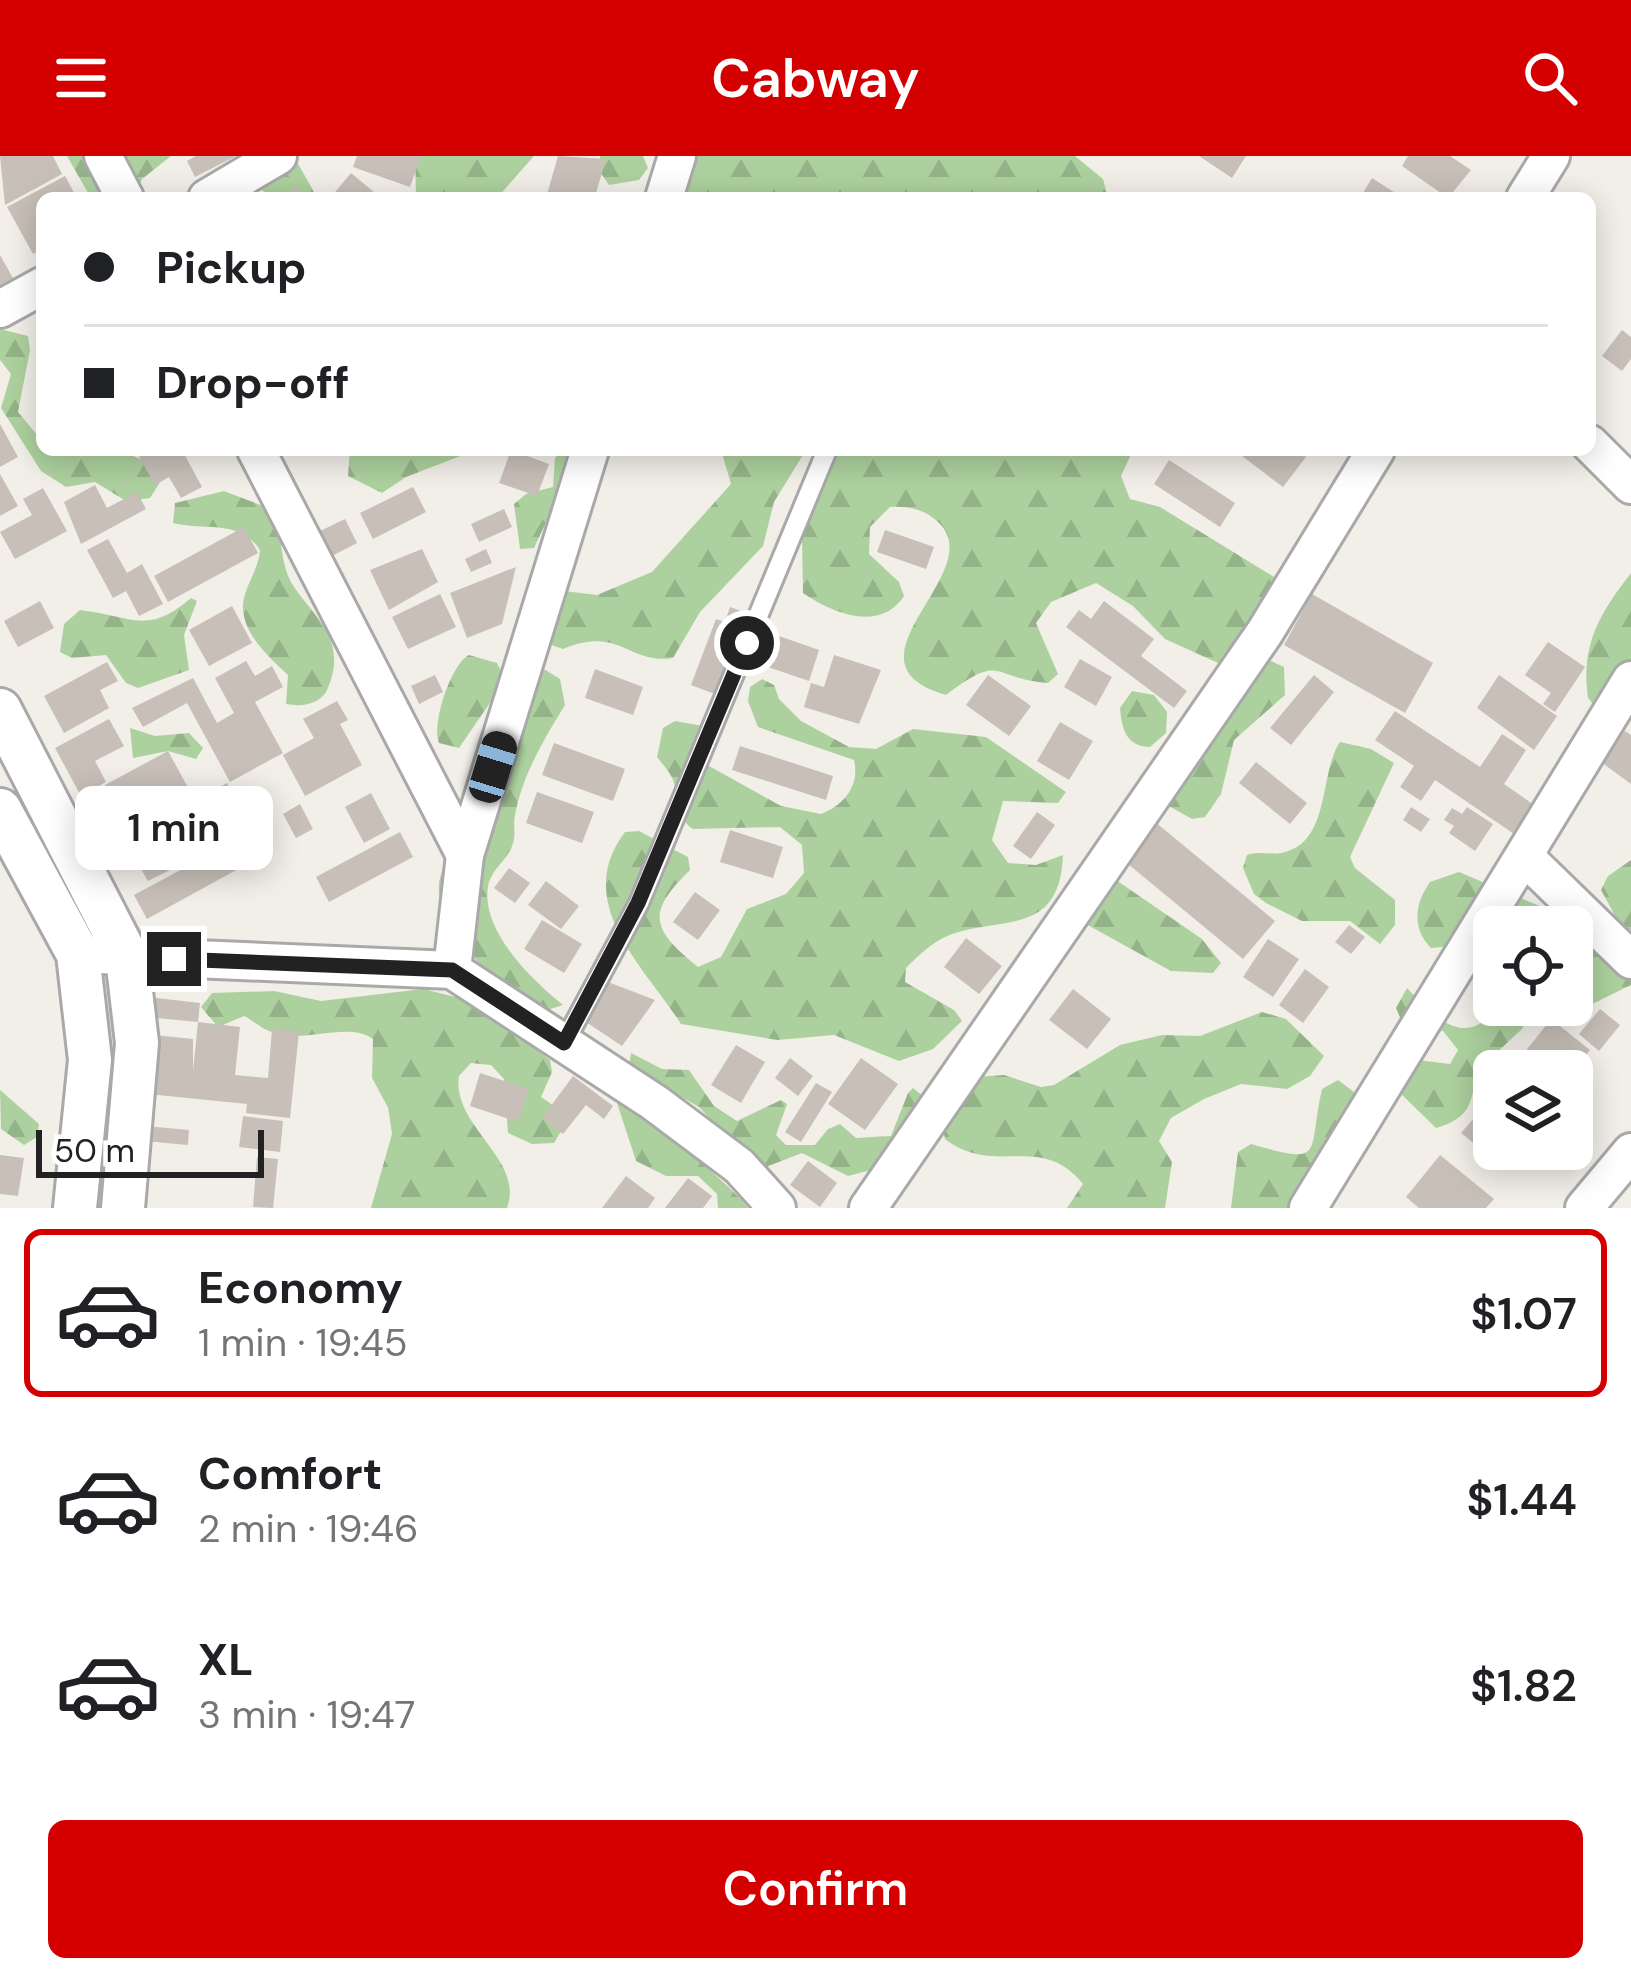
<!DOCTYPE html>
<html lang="en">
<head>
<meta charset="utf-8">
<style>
	:root { --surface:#fff; --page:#f6f6f6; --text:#202124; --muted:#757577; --line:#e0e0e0; --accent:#d40000 }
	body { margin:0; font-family:"DM Sans",sans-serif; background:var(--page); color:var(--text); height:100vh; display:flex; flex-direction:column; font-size:45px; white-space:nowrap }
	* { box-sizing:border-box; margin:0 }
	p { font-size:39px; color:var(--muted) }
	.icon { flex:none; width:66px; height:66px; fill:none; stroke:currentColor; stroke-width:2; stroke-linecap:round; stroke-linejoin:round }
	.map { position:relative; height:1052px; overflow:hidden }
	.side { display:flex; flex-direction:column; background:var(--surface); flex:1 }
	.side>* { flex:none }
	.guide { position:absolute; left:36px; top:36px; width:1560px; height:264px; border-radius:18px; box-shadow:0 6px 30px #0003; display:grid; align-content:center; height:264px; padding:0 48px; background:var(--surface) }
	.buttons { position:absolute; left:1473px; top:750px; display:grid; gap:24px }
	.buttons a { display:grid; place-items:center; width:120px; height:120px; border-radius:18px; background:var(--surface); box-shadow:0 6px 30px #0003; font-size:60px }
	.scale { position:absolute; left:36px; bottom:30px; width:228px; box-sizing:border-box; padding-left:12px; border:6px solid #222; border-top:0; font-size:33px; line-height:42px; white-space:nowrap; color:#222; -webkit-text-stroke:9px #fff; paint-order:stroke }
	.end { position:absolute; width:54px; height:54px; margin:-27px; border:15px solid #222; background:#fff; box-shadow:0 0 0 6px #fff }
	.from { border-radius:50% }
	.bubble { position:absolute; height:84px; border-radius:18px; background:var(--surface); box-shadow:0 6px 30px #0003; font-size:39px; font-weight:600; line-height:84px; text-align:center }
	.car { position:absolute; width:36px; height:72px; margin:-36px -18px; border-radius:15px; box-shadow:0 0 9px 3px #0007; background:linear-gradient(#222 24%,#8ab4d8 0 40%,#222 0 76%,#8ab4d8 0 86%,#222 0) }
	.guide b { display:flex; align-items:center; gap:42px; height:114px; font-size:45px }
	.guide b+b { border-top:3px solid var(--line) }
	.guide i { width:30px; height:30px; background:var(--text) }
	ul { padding:21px 0 0; list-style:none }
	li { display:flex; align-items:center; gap:36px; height:168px; margin:0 24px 18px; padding:0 24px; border:6px solid transparent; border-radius:18px }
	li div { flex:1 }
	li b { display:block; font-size:45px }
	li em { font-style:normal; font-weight:600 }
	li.active { border-color:var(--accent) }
	li>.icon { width:108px; height:108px; stroke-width:1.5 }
	.action { display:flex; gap:24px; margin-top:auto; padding:24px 48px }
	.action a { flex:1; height:138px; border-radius:18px; background:var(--accent); color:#fff; font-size:48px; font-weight:600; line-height:138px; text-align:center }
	header { display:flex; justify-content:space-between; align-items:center; height:156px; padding:0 48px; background:var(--accent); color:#fff; font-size:54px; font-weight:600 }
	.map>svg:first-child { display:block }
</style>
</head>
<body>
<header><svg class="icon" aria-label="menu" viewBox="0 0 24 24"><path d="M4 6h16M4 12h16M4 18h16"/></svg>Cabway<svg class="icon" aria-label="search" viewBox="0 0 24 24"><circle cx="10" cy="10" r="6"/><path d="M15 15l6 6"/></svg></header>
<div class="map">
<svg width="1631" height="1052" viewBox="0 0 1631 1052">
	<defs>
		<pattern id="forest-firs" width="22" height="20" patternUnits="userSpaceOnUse" patternTransform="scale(3)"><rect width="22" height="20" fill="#add19e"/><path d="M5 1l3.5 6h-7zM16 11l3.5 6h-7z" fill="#95b388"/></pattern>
	</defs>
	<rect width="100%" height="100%" fill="#f2efe9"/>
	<g fill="url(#forest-firs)">
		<path d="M 67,0 L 171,0 L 142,23 L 134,42 L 91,42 Z"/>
		<path d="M 415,0 L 534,0 L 497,42 L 416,42 Z"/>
		<path d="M 600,0 L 643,0 L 648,12 L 639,24 L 609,29 L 600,16 Z"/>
		<path d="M 698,0 L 1075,0 L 1103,23 L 1108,42 L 679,42 Z"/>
		<path d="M 297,6 L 314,36 L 312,42 L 272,40 L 254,30 L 263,18 Z"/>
		<path d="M 0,173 L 28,180 L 30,194 L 18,256 L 42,285 L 42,294 C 88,294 133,284 162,323 L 150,342 L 126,345 L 95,326 L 66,331 L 41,315 L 1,252 L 11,218 L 0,204 Z"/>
		<path d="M 350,294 L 476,294 L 406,321 L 382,337 L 348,320 Z"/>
		<path d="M 562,294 L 571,295 L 577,325 L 549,360 L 534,392 L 520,393 L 514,348 L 526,338 L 553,331 L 555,302 Z"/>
		<path d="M 721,294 L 806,294 L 774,346 L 763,390 L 700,456 L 673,502 C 628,509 620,469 563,493 L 534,483 L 556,434 L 597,439 L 652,416 L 731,328 Z"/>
		<path d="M 835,294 L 1133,294 L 1121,320 L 1130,343 L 1160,351 L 1279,424 L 1232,501 L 1218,507 L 1165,483 L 1133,450 L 1096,427 L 1051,446 L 1036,467 L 1058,518 L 1048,527 C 990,523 1004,495 946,539 C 834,507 986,419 941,369 C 927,354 911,350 890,351 L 870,371 L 869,398 L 899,426 L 904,440 C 880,477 832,457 803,437 L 802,381 Z"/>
		<path d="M 224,335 L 268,352 C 285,383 278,385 286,414 C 297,452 354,474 327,534 C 320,549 300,551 286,548 L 288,519 C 270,502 241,477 243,448 C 245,429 259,413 260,394 C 240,363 205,375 173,367 L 175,347 Z"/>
		<path d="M 1631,417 L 1631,546 L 1603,559 L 1588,542 C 1580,489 1600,457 1631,417 Z"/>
		<path d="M 191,442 L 197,445 L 184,479 L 189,514 L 138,532 L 126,527 L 106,499 L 72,502 L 60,496 L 64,468 L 80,454 C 132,460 147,480 191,442 Z"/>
		<path d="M 469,499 L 497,507 L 502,517 L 496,538 L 459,592 L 439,587 C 431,568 451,508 469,499 Z"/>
		<path d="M 1271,505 L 1284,511 L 1285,539 L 1234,584 L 1221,638 L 1205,661 L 1192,663 L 1167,649 L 1258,506 Z"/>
		<path d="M 539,510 L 560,523 L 565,549 C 544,583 522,620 515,659 C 513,668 516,678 513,687 C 510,701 494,711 489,726 C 477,772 532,824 563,849 L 547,854 C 506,840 434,776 439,728 C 442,704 462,685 468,661 C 488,578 468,575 539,510 Z"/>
		<path d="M 762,523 L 774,529 L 779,543 L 801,565 L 849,591 L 876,593 L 913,573 L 986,581 L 1066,636 L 1058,647 L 1003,645 L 992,684 L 1008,707 L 1036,709 L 1063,699 C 1060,780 1003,760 952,778 C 933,785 920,798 906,812 L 905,826 L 954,854 L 962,865 L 933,893 L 899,905 L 834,879 L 777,884 L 681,868 C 645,811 571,747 625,676 L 639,675 L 688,701 L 690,714 C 646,757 651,773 698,811 L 721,801 L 747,753 L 786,738 L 804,717 L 802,689 L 780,671 L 693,673 C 673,659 680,648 674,627 C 672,618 663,609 657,601 L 663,572 L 675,565 L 703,570 L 709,584 L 709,610 L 781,650 L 821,658 C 844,649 860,630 854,604 L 758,571 L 748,545 L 750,531 Z"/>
		<path d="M 1132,535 L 1154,539 L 1167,556 L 1166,577 L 1150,591 C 1126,590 1122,574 1120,552 Z"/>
		<path d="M 130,572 L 155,580 L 189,577 L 203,592 L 196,603 L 168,595 L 133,602 Z"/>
		<path d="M 1340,586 L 1371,593 L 1394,607 L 1350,701 L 1355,712 L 1395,744 L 1395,769 L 1380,788 L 1350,765 L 1302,765 L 1266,747 L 1254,738 L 1243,712 L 1247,699 C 1260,694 1273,700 1285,696 C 1331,684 1319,616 1340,586 Z"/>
		<path d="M 1631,704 L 1631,789 L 1601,734 L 1608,720 Z"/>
		<path d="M 1459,716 L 1570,763 L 1631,811 L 1631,829 L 1592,848 L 1572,846 L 1572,771 L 1494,771 L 1494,784 L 1487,787 L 1431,792 C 1411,772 1415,747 1430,726 Z"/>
		<path d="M 1116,724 L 1202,783 L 1221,807 L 1213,817 L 1171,815 L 1084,767 Z"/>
		<path d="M 1407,832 C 1481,914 1476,843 1531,854 L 1522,873 L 1478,914 C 1470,946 1473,961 1436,972 L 1398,935 L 1410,903 L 1450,908 L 1458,894 L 1443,875 L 1402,866 L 1396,852 Z"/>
		<path d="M 423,833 L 472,845 L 550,904 L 552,916 L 541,941 L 557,952 L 564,970 L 554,987 L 532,988 L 508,977 L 504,923 L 491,909 L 471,907 L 459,920 C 451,970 525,1003 507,1052 L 371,1052 L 392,978 L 388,951 L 372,922 L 373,883 C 346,864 303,890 269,875 C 260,872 253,864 244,860 L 218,871 L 201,851 L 212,837 L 274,835 L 321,845 Z"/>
		<path d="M 1262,856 L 1286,863 L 1324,900 L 1310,920 L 1287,933 L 1241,928 L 1204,943 L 1171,962 L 1159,985 L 1172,1006 L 1165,1052 L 1067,1052 L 1083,1028 C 1040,975 996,1022 945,983 L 942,970 L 976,921 L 1004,919 L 1041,931 L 1054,929 L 1120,889 L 1162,879 L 1200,880 Z"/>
		<path d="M 631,897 L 662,913 L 689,914 L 714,950 L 737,965 L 781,944 L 787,948 L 776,979 L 786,989 L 815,989 L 828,973 L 840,968 L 856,982 L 891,980 L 908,937 L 913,932 L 923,940 L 875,1013 L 848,1020 L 802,997 L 758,1014 L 699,951 L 629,911 Z"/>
		<path d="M 1338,924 L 1362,942 L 1326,1052 L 1231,1052 L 1238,996 L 1251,988 C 1327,1010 1307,999 1322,933 Z"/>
		<path d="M 0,934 L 39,968 L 37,981 L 24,989 L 1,973 Z"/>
		<path d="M 617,947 C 636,949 736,1033 748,1052 L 718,1052 L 717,1038 L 698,1020 L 666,1020 L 636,1005 Z"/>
	</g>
	<g fill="#c7bfb8">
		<path d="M 0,0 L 53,0 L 62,18 L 5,49 Z"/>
		<path d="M 196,0 L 236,0 L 195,21 L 187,5 Z"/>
		<path d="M 357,0 L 421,0 L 410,31 L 353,11 Z"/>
		<path d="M 558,0 L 606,3 L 596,37 L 611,42 L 546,42 Z"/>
		<path d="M 1199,0 L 1246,0 L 1232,22 Z"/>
		<path d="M 1408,0 L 1450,0 L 1471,14 L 1448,42 L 1402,10 Z"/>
		<path d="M 351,17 L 375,37 L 371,42 L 330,42 Z"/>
		<path d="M 65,20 L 77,42 L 42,42 L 42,93 L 33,98 L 7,51 Z"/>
		<path d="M 1372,22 L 1403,42 L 1360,42 Z"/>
		<path d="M 296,30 L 305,42 L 280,42 Z"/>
		<path d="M 0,99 L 13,122 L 0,129 Z"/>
		<path d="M 1622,174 L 1631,181 L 1631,203 L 1622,215 L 1602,200 Z"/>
		<path d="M 0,268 L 18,301 L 0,311 Z"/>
		<path d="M 151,294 L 182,294 L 202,331 L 181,342 L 169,321 L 155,329 L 139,301 Z"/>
		<path d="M 511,294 L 549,308 L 537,340 L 499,327 Z"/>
		<path d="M 1234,294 L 1296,294 L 1306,301 L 1283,331 Z"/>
		<path d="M 1169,304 L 1235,347 L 1220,371 L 1154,328 Z"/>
		<path d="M 0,318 L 18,350 L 0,360 Z"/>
		<path d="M 95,329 L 107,352 L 137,336 L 146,353 L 81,388 L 64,346 Z"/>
		<path d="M 413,331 L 426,356 L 373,383 L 360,357 Z"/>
		<path d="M 43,332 L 67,375 L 15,403 L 0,376 L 32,359 L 23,343 Z"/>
		<path d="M 504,353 L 512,371 L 479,386 L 471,368 Z"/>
		<path d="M 345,363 L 357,387 L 328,402 L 316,377 Z"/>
		<path d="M 244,371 L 258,397 L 168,446 L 154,420 Z"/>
		<path d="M 885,374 L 934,391 L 926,413 L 877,396 Z"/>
		<path d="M 108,383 L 127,417 L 142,408 L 163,448 L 139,460 L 126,435 L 113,442 L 87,394 Z"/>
		<path d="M 422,393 L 438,426 L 389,454 L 370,414 Z"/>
		<path d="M 486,393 L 492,407 L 471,416 L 465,403 Z"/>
		<path d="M 516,411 L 502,468 L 467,482 L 450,437 Z"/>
		<path d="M 440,438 L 456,471 L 408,493 L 392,461 Z"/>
		<path d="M 1312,438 L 1433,507 L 1405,557 L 1284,489 Z"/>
		<path d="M 40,445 L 54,472 L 18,491 L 4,465 Z"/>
		<path d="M 1104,445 L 1154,483 L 1141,500 L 1187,535 L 1174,552 L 1066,471 L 1079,454 L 1091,463 Z"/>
		<path d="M 232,450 L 252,487 L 209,510 L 189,474 Z"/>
		<path d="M 730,451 L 749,458 L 720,540 L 691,529 L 716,463 L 725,466 Z"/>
		<path d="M 776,479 L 819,494 L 809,525 L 765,510 Z"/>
		<path d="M 1548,486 L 1585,511 L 1555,556 L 1543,548 L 1551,537 L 1525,519 Z"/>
		<path d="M 834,499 L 881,514 L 859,568 L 804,551 L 811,527 L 824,531 Z"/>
		<path d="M 1080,503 L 1112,521 L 1096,550 L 1064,531 Z"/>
		<path d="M 246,505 L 255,520 L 272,510 L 283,531 L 255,546 L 283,597 L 230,626 L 187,547 L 143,571 L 132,552 L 193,522 L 217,567 L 234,557 L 215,522 Z"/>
		<path d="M 107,506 L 118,525 L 100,534 L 109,552 L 64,577 L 44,540 Z"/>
		<path d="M 595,513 L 643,531 L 633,559 L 585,542 Z"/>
		<path d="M 435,519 L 443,536 L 419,548 L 411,530 Z"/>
		<path d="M 988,519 L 1031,550 L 1009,580 L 966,549 Z"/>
		<path d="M 1314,519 L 1334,536 L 1291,589 L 1270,572 Z"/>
		<path d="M 1499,519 L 1557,560 L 1534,594 L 1477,552 Z"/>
		<path d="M 337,545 L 348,564 L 340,568 L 362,609 L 305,640 L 283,599 L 314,582 L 303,563 Z"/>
		<path d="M 1395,555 L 1480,611 L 1502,578 L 1526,594 L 1504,628 L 1537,651 L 1517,680 L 1435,624 L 1421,645 L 1400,631 L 1414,610 L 1375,584 Z"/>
		<path d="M 109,563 L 124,590 L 95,605 L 106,626 L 81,640 L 55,592 Z"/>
		<path d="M 1060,566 L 1093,585 L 1069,624 L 1037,605 Z"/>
		<path d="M 1625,575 L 1631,579 L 1631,628 L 1601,606 Z"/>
		<path d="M 554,587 L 625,613 L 613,645 L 542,619 Z"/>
		<path d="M 740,590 L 833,620 L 826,644 L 732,614 Z"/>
		<path d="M 168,595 L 191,637 L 176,645 L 180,653 L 227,627 L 252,675 L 227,688 L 240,712 L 147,763 L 134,739 L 186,711 L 159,662 L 151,666 L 176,711 L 148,725 L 104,649 L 113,644 L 105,629 Z"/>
		<path d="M 1256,606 L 1307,647 L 1290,668 L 1239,627 Z"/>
		<path d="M 537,636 L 594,656 L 582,687 L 526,667 Z"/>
		<path d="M 371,637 L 390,673 L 364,687 L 345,651 Z"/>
		<path d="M 300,648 L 313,673 L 296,682 L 283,658 Z"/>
		<path d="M 1411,651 L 1430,663 L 1421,676 L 1403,664 Z"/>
		<path d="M 1467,651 L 1493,668 L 1475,695 L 1449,677 L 1454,670 L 1444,664 L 1452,652 L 1462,658 Z"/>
		<path d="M 1037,656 L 1055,669 L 1031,703 L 1013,690 Z"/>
		<path d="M 1154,665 L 1275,765 L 1243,803 L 1122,703 Z"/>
		<path d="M 730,674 L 783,691 L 773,722 L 720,706 Z"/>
		<path d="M 400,676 L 413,701 L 329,746 L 316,721 Z"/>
		<path d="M 509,712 L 530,727 L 515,747 L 494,732 Z"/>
		<path d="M 546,725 L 579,750 L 561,773 L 528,749 Z"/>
		<path d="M 695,736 L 720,754 L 698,784 L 673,766 Z"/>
		<path d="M 542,764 L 582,788 L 564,817 L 524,793 Z"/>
		<path d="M 1349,769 L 1365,781 L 1351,798 L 1335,786 Z"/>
		<path d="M 966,782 L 1002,810 L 979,838 L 944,811 Z"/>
		<path d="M 1268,783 L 1299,803 L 1273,841 L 1243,821 Z"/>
		<path d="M 1305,813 L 1329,831 L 1303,867 L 1279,849 Z"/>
		<path d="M 608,826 L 655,844 L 622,890 L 583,864 Z"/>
		<path d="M 1073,833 L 1111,863 L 1087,893 L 1049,864 Z"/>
		<path d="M 148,841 L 200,847 L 198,866 L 240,871 L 235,919 L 268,922 L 272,873 L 299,876 L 290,962 L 246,957 L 247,948 L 148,938 L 154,879 L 193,883 L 193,915 L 198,866 L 146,861 Z"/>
		<path d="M 1600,853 L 1620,869 L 1599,895 L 1579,878 Z"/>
		<path d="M 1551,863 L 1590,894 L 1573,915 L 1538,915 L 1521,901 Z"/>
		<path d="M 736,889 L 765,906 L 741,947 L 711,929 Z"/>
		<path d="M 790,902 L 813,920 L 798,940 L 775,922 Z"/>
		<path d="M 861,902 L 898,928 L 865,974 L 828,948 Z"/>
		<path d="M 480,917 L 529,933 L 518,966 L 470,950 Z"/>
		<path d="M 573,920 L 613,950 L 604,963 L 586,949 L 563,978 L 542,962 Z"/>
		<path d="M 816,927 L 832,936 L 801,986 L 785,976 Z"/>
		<path d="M 1485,949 L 1494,956 L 1494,993 L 1518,993 L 1503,1011 L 1461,977 Z"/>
		<path d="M 243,960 L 283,965 L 280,996 L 239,991 Z"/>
		<path d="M 134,969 L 189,974 L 188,989 L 133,984 Z"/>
		<path d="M 0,999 L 24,1002 L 18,1040 L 0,1038 Z"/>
		<path d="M 1440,999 L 1494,1043 L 1486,1052 L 1419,1052 L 1406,1041 Z"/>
		<path d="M 257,1001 L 278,1003 L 273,1052 L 253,1051 Z"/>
		<path d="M 808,1005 L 837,1027 L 820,1051 L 790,1029 Z"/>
		<path d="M 626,1020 L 655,1042 L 648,1052 L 602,1052 Z"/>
		<path d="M 688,1022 L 712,1040 L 703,1052 L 665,1052 Z"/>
	</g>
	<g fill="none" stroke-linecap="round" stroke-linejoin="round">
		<defs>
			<path id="service" d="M 564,887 L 639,747 L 827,294"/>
			<g id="minor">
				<path d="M 103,0 L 125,42"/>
				<path d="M 207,42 L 278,0"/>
				<path d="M 664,42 L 677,0"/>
				<path d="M 1525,42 L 1551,0"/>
				<path d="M 0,153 L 42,130"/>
				<path d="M 1590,288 L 1631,329"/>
				<path d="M 256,294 L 465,699"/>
				<path d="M 1526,702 L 1631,804"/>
				<path d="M 78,798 L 452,814 L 655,947 L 739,1010 L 777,1052"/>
				<path d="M 452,814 L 465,699 L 590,294"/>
				<path d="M 868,1052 L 1265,476 L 1376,294"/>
				<path d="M 1308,1052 L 1631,524"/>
				<path d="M 1584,1052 L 1631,996"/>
			</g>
			<g id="tertiary">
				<path d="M 0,554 L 127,801 L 137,887 L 123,1052"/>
				<path d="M 0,654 L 78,798 L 90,904 L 75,1052"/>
			</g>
		</defs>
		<use href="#service" stroke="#a9a9a9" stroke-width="24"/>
		<use href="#minor" stroke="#a9a9a9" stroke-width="42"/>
		<use href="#tertiary" stroke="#a9a9a9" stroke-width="48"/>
		<use href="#service" stroke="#fff" stroke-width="18"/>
		<use href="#minor" stroke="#fff" stroke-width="36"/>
		<use href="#tertiary" stroke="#fff" stroke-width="42"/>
	</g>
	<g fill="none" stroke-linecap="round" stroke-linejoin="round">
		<path stroke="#222" stroke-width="15" d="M 174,803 L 452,814 L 564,887 L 638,747 L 747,487"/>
	</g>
</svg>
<div class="buttons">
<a><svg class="icon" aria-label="locate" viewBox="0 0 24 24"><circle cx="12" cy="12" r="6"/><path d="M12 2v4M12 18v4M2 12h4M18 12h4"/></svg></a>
<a><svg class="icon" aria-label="layers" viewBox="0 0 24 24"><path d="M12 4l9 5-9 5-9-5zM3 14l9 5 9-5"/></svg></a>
</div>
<div class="scale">50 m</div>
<i class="end from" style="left:747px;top:487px"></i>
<i class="end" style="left:174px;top:803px"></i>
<div class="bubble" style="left:75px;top:630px;width:198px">1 min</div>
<i class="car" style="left:493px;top:611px;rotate:17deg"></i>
<div class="guide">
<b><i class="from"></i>Pickup</b>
<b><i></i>Drop-off</b>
</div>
</div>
<section class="side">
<ul>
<li class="active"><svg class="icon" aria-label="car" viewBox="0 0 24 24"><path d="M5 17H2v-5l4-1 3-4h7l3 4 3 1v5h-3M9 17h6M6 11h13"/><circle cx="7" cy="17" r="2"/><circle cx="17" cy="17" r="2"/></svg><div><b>Economy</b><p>1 min · 19:45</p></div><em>$1.07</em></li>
<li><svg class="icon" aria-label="car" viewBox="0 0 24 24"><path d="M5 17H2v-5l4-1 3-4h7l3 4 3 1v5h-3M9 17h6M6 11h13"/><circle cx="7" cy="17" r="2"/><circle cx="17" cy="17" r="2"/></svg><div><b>Comfort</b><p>2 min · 19:46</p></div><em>$1.44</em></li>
<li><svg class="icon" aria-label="car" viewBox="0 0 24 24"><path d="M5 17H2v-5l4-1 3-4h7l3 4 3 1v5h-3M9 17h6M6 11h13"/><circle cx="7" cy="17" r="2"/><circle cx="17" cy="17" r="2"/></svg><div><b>XL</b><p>3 min · 19:47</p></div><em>$1.82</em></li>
</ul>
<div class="action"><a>Confirm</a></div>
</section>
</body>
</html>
